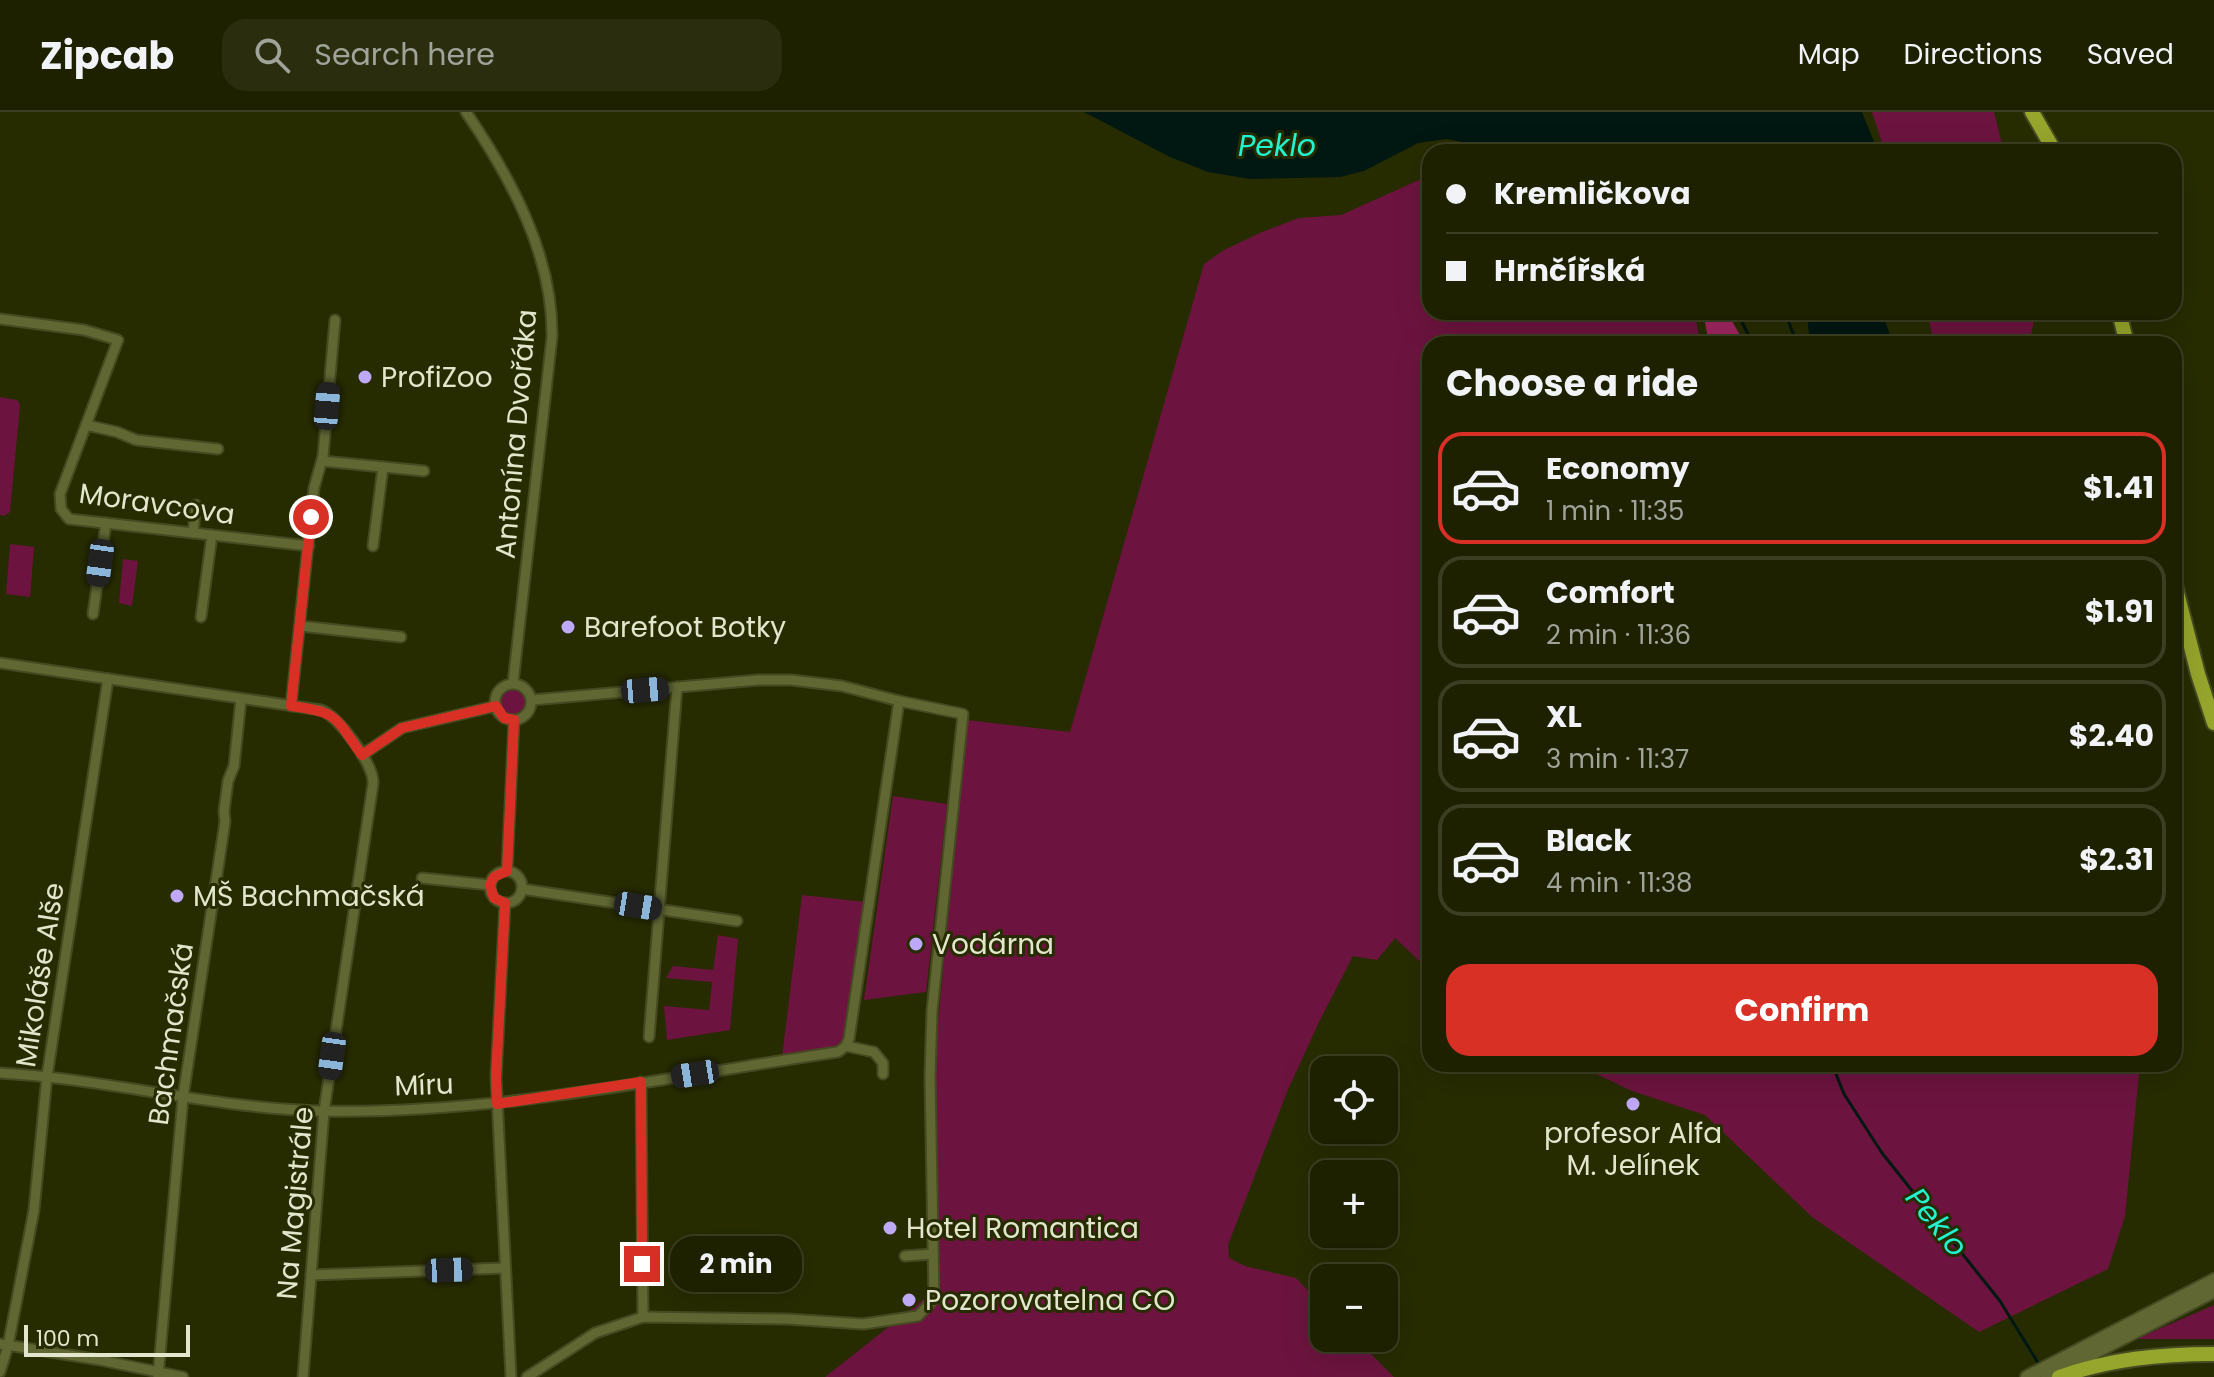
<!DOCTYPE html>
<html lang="en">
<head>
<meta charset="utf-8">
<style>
	:root { --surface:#1d2100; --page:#2a2e0f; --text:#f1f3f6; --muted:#a0a399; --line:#3b3e22; --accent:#d93025 }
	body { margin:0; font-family:Poppins,sans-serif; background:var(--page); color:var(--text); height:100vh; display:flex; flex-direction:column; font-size:30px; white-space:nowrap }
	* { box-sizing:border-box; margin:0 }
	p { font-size:26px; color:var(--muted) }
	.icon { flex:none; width:44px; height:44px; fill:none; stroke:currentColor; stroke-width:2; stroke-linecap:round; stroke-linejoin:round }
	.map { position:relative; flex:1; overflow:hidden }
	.sheet { position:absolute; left:1422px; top:224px; width:760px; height:736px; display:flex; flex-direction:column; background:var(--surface); border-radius:24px; box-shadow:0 8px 32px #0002,0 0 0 2px var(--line) }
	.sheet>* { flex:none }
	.top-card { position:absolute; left:1422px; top:32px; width:760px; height:176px; border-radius:24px; box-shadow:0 8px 32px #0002,0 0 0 2px var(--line); display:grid; align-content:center; height:176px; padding:0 24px; background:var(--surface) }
	.fabs { position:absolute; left:1310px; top:944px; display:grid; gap:16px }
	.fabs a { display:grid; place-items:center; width:88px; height:88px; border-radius:16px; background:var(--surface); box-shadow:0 8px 32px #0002,0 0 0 2px var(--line); font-size:40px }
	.scale { position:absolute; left:24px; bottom:20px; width:166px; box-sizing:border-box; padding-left:8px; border:4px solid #e1e6cd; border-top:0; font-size:22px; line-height:28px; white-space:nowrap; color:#e1e6cd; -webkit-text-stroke:6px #272c00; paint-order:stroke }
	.end { position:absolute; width:36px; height:36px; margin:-18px; border:10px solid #d93025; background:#fff; box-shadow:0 0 0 4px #fff }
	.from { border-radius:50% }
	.bubble { position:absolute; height:56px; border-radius:24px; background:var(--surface); box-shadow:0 8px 32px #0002,0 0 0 2px var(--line); font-size:26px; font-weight:700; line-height:56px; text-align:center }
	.car { position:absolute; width:24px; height:48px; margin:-24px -12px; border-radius:10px; box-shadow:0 0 6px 2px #0007; background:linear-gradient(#222 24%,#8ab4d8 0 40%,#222 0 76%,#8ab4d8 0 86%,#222 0) }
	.top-card b { display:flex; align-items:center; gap:28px; height:76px; font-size:30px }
	.top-card b+b { border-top:2px solid var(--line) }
	.top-card i { width:20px; height:20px; background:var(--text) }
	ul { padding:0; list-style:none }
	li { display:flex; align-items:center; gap:24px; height:112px; margin:0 16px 12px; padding:0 8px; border:4px solid var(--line); border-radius:24px }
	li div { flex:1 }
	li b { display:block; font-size:30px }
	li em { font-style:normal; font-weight:700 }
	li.active { border-color:var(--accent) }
	li>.icon { width:72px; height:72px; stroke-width:1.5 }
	h2 { padding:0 24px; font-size:36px; line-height:96px }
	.action { display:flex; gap:16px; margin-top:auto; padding:16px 24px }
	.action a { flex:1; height:92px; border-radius:24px; background:var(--accent); color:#fff; font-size:32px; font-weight:700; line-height:92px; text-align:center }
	header { display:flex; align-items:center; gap:48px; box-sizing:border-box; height:112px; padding:0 40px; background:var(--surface); border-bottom:2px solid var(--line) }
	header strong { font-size:38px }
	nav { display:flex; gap:44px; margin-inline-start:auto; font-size:28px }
	.search { width:560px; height:72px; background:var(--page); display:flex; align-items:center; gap:20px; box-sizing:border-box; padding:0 28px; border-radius:24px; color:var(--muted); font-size:30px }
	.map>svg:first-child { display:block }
</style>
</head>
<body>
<header>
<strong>Zipcab</strong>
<div class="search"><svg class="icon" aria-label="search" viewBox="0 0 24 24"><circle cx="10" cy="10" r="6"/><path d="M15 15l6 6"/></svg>Search here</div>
<nav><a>Map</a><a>Directions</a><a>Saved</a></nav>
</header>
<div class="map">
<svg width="2214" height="1265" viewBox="0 0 2214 1265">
	<rect width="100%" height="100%" fill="#272c00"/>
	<g fill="#6c143f">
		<path d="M 1872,0 L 1994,0 L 2004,40 L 1885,40 Z"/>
		<path d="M 1430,63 L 1430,200 L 1694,200 L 1701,232 L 1430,232 L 1430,859 L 1395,826 L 1377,848 L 1353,844 L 1319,910 L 1287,980 L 1228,1133 L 1229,1146 L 1245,1154 L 1296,1166 L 1324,1195 L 1324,1226 L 1355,1226 L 1394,1265 L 825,1265 L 938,1176 L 933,963 L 967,608 L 1070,620 L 1204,152 L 1224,138 L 1262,120 L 1299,106 L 1341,103 Z"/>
		<path d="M 1927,200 L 2036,200 L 2029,232 L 1937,232 L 1933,227 Z"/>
		<path d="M 0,285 L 17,288 L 20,293 L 10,400 L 4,404 L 0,403 Z"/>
		<path d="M 10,432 L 34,435 L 30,485 L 6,482 Z"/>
		<path d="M 123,447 L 138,449 L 132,494 L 119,491 Z"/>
		<circle cx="513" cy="590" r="13"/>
		<path d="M 893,684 L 947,692 L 926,880 L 864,888 Z"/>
		<path d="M 802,783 L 865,790 L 844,931 L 835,937 L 782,945 Z"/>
		<path d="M 718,823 L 738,827 L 730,918 L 667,928 L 664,894 L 709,898 L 712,870 L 666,866 L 673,854 L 713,858 Z"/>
		<path d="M 1575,952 L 2140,952 L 2125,1104 L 2108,1157 L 1979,1220 L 1812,1105 L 1705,1003 L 1632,979 Z"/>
		<path d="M 2214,1193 L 2214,1227 L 2136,1227 Z"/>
	</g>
	<path fill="#a12661" d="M 1703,200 L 1727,200 L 1745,232 L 1709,232 Z"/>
	<g fill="#011712">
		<path d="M 1084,0 L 1862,0 L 1878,40 L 1518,40 L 1446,27 L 1418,31 L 1364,59 L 1340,65 L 1250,67 L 1208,60 L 1170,45 Z"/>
		<path d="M 1816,200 L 1882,200 L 1893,232 L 1810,232 L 1807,203 Z"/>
	</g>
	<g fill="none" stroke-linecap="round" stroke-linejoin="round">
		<g stroke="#011712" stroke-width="3">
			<path d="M 1737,200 L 1753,232"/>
			<path d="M 1785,200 L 1797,232"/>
			<path d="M 1832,952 L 1844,982 L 1882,1041 L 2000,1189 L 2040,1254"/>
		</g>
		<defs>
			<g id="minor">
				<path d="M 466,0 C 511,66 553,143 552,225 L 513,571"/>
				<path d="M 0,207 L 84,218 L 118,228 L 60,382 L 61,397 L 69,407 L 309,434"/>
				<path d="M 86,313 L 117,320 L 136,328 L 218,337"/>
				<path d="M 322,349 L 424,359"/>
				<path d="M 193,421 L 196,393"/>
				<path d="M 373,434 L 383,355"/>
				<path d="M 93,502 L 106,411"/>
				<path d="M 201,505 L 212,423"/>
				<path d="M 300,514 L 401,525"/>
				<path d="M 0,551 L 321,598 C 339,604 375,654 373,672 L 324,999 L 303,1265"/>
				<circle cx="513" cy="590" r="18"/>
				<path d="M 291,594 L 314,376 L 323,344 L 335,208"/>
				<path d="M 362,643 L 402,616 L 496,594"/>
				<circle cx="506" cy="775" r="16"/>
				<path d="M 507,759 L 514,608"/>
				<path d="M 422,766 L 490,773"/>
				<path d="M 522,777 L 737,809"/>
				<path d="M 505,791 L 496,965 L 511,1265"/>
				<path d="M 649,925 L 677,575"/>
				<path d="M 846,934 L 874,940 L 883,951 L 883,962"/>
				<path d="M 0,961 C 107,967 212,996 319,999 C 494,1003 666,965 838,940 L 846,934 L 849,927 L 899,589"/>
				<path d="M 641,970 L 643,1205"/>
				<path d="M 905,1144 L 933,1142"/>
				<path d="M 311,1163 L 505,1156"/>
				<path d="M 0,1232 L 100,1248 L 183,1265"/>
				<path d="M 0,1260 L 8,1234 L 34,1098 L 47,964 L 108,567"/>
				<path d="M 158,1265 L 183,985 L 225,710 L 224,699 L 228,669 L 234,654 L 241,587"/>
				<path d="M 527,1265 L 595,1221 L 643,1205 L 787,1207 L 863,1212 L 918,1204 L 934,1187 L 930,964 L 932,899 L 963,602 L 899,589 L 842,574 L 791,568 L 758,568 L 532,588"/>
			</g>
			<g id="tertiary">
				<path d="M 2027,1265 L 2214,1168"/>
				<path d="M 2047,1265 L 2214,1179"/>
			</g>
			<g id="primary">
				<path d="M 2032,0 L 2055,40"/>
				<path d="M 2119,200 L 2127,232"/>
				<path d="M 2174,469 L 2198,562 L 2214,611"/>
				<path d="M 2059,1265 C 2110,1247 2160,1242 2214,1242"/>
			</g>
		</defs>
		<use href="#minor" stroke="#454a21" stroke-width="13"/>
		<use href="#tertiary" stroke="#454a21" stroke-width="16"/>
		<use href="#primary" stroke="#454a21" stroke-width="18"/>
		<use href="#minor" stroke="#606733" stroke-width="9"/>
		<use href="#tertiary" stroke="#606733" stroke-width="12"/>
		<use href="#primary" stroke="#96a52c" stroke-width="14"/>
	</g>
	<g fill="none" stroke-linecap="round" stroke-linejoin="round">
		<path stroke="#d93025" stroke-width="10" d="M 311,405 L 291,594 C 340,600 335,606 362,643 L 402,616 L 496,594 L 504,606 L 514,608 L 507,759 L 494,765 L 490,773 L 494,786 L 505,791 L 496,965 L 497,992 L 641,970 L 642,1152"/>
	</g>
	<g fill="#bda9f5" stroke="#272c00" stroke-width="3">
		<circle cx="365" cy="265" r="8"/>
		<circle cx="568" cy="515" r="8"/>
		<circle cx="177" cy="784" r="8"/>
		<circle cx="916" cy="832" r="8"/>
		<circle cx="1633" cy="992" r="8"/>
		<circle cx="890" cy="1116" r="8"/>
		<circle cx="909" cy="1188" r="8"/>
	</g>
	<g text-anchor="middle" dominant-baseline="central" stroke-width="6" stroke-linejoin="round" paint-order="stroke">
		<g font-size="28" fill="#e1e6cd" stroke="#272c00" text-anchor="start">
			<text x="381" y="265">ProfiZoo</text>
			<text x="584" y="515">Barefoot Botky</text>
			<text x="193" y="784">MŠ Bachmačská</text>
			<text x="932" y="832">Vodárna</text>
			<text x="1633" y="1021" text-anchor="middle">profesor Alfa<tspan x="1633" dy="32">M. Jelínek</tspan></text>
			<text x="906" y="1116">Hotel Romantica</text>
			<text x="925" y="1188">Pozorovatelna CO</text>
		</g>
		<g font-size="28" fill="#e1e6cd" stroke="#272c00">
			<text transform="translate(516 322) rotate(-85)">Antonína Dvořáka</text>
			<text transform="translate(157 392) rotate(8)">Moravcova</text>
			<text transform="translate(40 863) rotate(-81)">Mikoláše Alše</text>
			<text transform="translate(171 922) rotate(-82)">Bachmačská</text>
			<text transform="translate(424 973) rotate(-2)">Míru</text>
			<text transform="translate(295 1091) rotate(-85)">Na Magistrále</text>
		</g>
		<g font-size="30" font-style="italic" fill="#22f3ce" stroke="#272c00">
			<text x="1277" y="33">Peklo</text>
			<text transform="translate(1937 1110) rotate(51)">Peklo</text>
		</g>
	</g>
</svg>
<div class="fabs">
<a><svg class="icon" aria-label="locate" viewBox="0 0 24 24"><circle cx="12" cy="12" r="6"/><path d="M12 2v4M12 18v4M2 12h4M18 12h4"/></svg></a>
<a>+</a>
<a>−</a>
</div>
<div class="scale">100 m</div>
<i class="end from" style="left:311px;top:405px"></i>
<i class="end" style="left:642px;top:1152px"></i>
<div class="bubble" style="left:670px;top:1124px;width:132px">2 min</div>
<i class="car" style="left:327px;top:294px;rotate:5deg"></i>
<i class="car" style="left:100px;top:451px;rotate:188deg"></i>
<i class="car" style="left:645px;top:578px;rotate:85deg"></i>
<i class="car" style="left:638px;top:794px;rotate:99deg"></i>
<i class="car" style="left:332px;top:944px;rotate:188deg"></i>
<i class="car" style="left:695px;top:962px;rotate:261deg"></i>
<i class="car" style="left:449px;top:1158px;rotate:88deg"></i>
<div class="top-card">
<b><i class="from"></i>Kremličkova</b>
<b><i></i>Hrnčířská</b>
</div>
<section class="sheet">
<h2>Choose a ride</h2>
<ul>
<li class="active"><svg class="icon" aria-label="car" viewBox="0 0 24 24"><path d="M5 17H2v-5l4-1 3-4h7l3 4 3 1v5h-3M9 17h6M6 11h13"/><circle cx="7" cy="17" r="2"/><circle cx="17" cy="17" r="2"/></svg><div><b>Economy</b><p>1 min · 11:35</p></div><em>$1.41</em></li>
<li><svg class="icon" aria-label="car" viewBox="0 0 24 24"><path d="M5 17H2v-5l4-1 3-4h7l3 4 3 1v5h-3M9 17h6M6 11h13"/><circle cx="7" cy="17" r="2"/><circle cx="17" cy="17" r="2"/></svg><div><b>Comfort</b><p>2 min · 11:36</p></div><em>$1.91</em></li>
<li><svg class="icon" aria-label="car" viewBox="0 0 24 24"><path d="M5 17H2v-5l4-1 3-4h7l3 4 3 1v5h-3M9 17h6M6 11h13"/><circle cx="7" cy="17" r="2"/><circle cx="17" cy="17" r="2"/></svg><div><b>XL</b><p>3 min · 11:37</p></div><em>$2.40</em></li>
<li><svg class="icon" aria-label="car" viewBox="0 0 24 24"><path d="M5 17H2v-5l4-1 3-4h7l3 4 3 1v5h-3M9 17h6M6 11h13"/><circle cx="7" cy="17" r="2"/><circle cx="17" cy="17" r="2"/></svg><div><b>Black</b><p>4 min · 11:38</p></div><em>$2.31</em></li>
</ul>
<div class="action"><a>Confirm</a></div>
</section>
</div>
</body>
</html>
